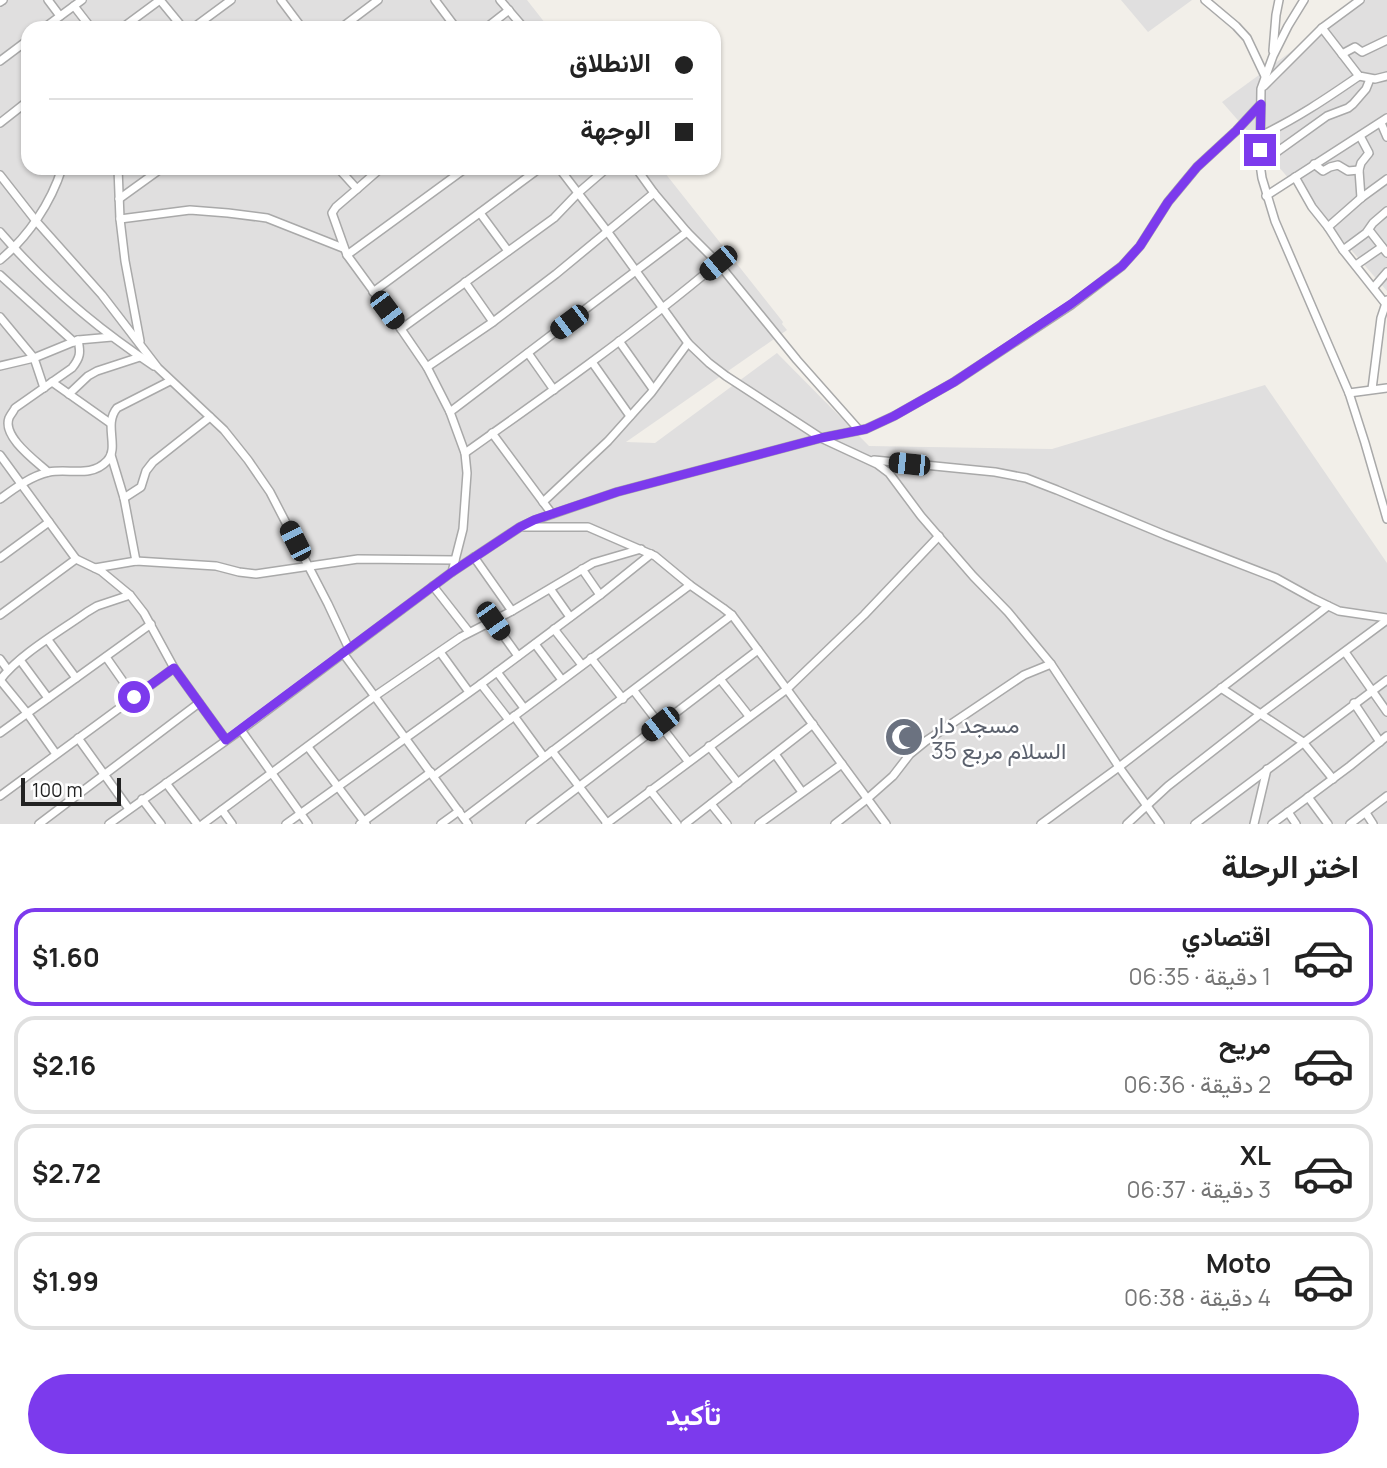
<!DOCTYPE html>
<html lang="ar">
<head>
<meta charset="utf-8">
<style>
	:root { --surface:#fff; --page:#f2f2f2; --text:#222; --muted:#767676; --line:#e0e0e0; --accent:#7c3aed }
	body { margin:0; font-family:Manrope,Vazirmatn,sans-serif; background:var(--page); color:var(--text); direction:rtl; height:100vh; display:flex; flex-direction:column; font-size:26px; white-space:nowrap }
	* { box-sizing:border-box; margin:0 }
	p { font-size:23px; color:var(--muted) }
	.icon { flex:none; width:38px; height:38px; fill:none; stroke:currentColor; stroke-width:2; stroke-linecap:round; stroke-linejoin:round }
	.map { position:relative; height:824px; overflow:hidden; direction:ltr }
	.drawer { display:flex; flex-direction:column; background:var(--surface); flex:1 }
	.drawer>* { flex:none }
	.guide { position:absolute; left:21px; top:21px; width:700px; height:154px; border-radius:21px; box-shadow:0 2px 5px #0004; direction:rtl; display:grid; align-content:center; height:154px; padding:0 28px; background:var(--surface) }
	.scale { position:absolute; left:21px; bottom:18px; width:100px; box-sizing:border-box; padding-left:7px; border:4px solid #222; border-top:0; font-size:19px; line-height:24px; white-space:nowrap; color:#222; -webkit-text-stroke:5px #fff; paint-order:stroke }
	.end { position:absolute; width:32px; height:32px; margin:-16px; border:9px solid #7c3aed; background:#fff; box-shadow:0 0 0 4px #fff }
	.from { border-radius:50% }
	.car { position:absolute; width:21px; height:42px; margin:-21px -10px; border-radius:9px; box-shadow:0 0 5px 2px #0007; background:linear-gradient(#222 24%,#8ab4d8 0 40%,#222 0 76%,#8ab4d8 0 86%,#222 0) }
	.guide b { display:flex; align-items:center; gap:24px; height:66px; font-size:26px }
	.guide b+b { border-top:2px solid var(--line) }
	.guide i { width:18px; height:18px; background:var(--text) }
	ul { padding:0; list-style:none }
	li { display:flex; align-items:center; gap:21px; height:98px; margin:0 14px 10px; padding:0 14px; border:4px solid var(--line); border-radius:21px }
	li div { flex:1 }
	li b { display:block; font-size:26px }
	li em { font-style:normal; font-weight:700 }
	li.on { border-color:var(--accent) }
	li>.icon { width:63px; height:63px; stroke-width:1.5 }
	h2 { padding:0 28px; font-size:32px; line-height:84px }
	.action { display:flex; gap:14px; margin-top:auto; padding:14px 28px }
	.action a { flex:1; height:80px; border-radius:42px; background:var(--accent); color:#fff; font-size:28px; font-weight:700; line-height:80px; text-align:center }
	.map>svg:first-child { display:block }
</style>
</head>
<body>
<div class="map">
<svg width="1387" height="824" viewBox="0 0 1387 824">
	<rect width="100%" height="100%" fill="#f2efe9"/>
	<g fill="#e0dfdf">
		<path d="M 0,0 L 527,0 L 549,28 L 28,28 L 28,168 L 661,168 L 783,322 L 782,324 L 787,330 L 626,442 L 655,443 L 777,353 L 869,446 L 1052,449 L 1265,385 L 1387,563 L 1387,824 L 0,824 Z"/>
		<path d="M 1121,0 L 1192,0 L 1148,32 Z"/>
		<path d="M 1362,0 L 1387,0 L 1387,291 L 1222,102 Z"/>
	</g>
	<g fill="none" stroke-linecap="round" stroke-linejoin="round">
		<defs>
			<g id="minor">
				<path d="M 48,0 L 60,16"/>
				<path d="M 160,0 L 183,28"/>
				<path d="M 281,0 L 302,28"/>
				<path d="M 435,0 L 456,28"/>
				<path d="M 500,0 L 524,28"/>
				<path d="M 1205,0 L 1236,26 L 1247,38 L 1265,76"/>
				<path d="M 1304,0 L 1288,26 L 1273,56 L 1261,89 L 1260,164 L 1262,178 L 1275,221 L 1349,393 L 1365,443 L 1387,519"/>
				<path d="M 0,2 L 3,0"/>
				<path d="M 74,6 L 91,28"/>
				<path d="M 44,28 L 82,0"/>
				<path d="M 122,28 L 160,0"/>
				<path d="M 193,28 L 231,0"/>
				<path d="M 341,28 L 378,0"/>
				<path d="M 486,28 L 509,10"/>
				<path d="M 1322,28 L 1359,76 L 1375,79 L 1387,76"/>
				<path d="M 1273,51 L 1276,15 L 1279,0"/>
				<path d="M 1342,54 L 1355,47 L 1362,52 L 1387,40"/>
				<path d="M 0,61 L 28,40"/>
				<path d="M 1264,86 L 1322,28 L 1360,0"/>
				<path d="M 0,123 L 28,101"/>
				<path d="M 1381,123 L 1387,137"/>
				<path d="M 1260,136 C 1296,119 1327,98 1359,76"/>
				<path d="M 1360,136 L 1369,153 L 1361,163 L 1359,170 L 1361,198"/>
				<path d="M 1260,164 L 1327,116 L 1348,108 L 1353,104 L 1366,89 L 1370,79"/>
				<path d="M 1314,164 L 1323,171 L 1330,167 L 1338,165 L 1348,171 L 1359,170"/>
				<path d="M 118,168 L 120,219 L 125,261 L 140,341"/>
				<path d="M 338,168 L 357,189 L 336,207 L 332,213 L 347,255 L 401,329 L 427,367 L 450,412 L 465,453 L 467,473 L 463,529 L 452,572 L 349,649"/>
				<path d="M 559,168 L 607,231 L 688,343 L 709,363 L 726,376 L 821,438 L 877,464 L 889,473 L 921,516 L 973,576 L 1008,612 L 1051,664 L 1119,767 L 1160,824"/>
				<path d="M 636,168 L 654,193 L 687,232 L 718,263 L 797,360 L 859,430"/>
				<path d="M 0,175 L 36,221 L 102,295 L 158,368 L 224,430 L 248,460 L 270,492 L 328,604 L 349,649 L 241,730 L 109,824"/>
				<path d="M 1295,177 L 1312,207 L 1328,227"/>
				<path d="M 357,189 L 381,168"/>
				<path d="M 1266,196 L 1387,118"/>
				<path d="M 119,199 L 162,168"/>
				<path d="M 480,213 L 508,251"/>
				<path d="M 120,219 L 190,210 L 228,213 L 267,218 L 343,248"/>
				<path d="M 1369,230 L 1387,253"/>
				<path d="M 0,232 C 44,283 98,329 154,366"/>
				<path d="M 1343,250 L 1366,233 L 1373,223 L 1387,211"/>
				<path d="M 347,255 L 466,168"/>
				<path d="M 0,260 C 28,237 51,203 62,168"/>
				<path d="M 1356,265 L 1382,247"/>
				<path d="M 0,275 L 74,342"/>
				<path d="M 465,282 L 493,322"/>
				<path d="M 1374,287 L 1387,272"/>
				<path d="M 373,292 L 540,168"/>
				<path d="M 1385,303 L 1343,250 L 1328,227 L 1361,198 L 1387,179"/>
				<path d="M 0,317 L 34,358 L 44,388"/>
				<path d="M 401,329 L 554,218 L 578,193 L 607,168"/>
				<path d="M 619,341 L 653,389"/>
				<path d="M 528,353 L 554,390"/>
				<path d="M 592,362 L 630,416"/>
				<path d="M 0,366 L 34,358 L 78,340 L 112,337"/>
				<path d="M 427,367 L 493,322 L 556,274 L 654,193"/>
				<path d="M 52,382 L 110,423"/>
				<path d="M 1372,389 L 1381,318 L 1387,300"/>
				<path d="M 1349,393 L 1387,388"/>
				<path d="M 69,394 L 88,376 L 97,371 L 140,357"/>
				<path d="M 450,412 L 687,232"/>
				<path d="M 492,433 L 552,514"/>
				<path d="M 465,453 C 551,392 637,331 718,263"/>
				<path d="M 0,455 L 76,559 L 101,571 L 130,595 L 144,613 L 174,668 L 226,740"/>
				<path d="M 111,455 L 124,498 L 136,561"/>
				<path d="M 874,460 L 995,472 L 1026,478 L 1057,490 L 1165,535 L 1276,578 L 1314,599 L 1339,611 L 1387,618"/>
				<path d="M 48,472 C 36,461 2,437 9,418 C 9,417 15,409 15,408 L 72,368 C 80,358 81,353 78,340"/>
				<path d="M 124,498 L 141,487 L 146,471 L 153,462 L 210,417"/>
				<path d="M 0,499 C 15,488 31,476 49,472 C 69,468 91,478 107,461 C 120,447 103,425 117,408 L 170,381"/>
				<path d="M 543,502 L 608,441 L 651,393 L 688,343"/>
				<path d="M 524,527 L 588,527 L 655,556 L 690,585 L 723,608 L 732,615 L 758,650 L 886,824"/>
				<path d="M 474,557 L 512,611"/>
				<path d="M 0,558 L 49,522"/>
				<path d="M 95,568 L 136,561 L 216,566 L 239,572 L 256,574 L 358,559 L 455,560"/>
				<path d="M 582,569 L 600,595"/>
				<path d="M 452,572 L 520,527 L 535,520 L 617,492 L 821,438 L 866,429 L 894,416 L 954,382 L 1071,305 L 1122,266 L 1140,246 L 1168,202 L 1197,167 L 1236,131 L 1261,104"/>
				<path d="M 433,586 L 469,632"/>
				<path d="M 551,590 L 570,617"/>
				<path d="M 0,615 L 76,559"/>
				<path d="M 493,621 L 518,656"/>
				<path d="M 554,629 L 582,665"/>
				<path d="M 48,640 L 76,678"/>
				<path d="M 535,644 L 562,680"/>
				<path d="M 440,652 L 469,692"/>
				<path d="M 1345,652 L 1387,712"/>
				<path d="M 343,653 L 468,824"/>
				<path d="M 106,657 L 134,697"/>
				<path d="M 591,658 L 623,699"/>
				<path d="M 0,659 L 8,670"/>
				<path d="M 20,660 L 48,698"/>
				<path d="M 497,672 L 524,708"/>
				<path d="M 720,679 L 749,716"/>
				<path d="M 0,680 C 20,654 59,632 87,612 L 97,606 L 130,595"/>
				<path d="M 0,680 L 27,713 L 56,754"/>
				<path d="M 481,684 L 509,720"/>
				<path d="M 1221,688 L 1303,742 L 1333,779"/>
				<path d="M 634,691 L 688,761"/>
				<path d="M 1354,703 L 1380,742"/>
				<path d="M 514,716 L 544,757"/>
				<path d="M 241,730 L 308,824"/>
				<path d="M 0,733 L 151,624"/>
				<path d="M 78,738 L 129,809"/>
				<path d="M 709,746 L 738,783"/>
				<path d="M 308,747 L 366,824"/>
				<path d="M 552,751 L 607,823"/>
				<path d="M 775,754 L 802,792"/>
				<path d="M 434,776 L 690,585"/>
				<path d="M 166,783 L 197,824"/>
				<path d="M 650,790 L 677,824"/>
				<path d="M 0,796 L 174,668"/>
				<path d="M 1308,797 L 1328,824"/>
				<path d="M 142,799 L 161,824"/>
				<path d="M 711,804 L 727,824"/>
				<path d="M 222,810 L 232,824"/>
				<path d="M 1288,812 L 1296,824"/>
				<path d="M 1366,813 L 1373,824"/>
				<path d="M 464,818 L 732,615"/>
				<path d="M 39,824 L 199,703"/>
				<path d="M 203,824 L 375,696 L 461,637 L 512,611 L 593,563 L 641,549"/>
				<path d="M 286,824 L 481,684 L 600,595 L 651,554"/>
				<path d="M 360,824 L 431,772"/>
				<path d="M 441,824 L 459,811"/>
				<path d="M 530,824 L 758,650"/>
				<path d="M 606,824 L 787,689 L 864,615 L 939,536"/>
				<path d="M 685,824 L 813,724"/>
				<path d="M 759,824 L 842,764"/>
				<path d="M 835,824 L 867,799 L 893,776 L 910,754 L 926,741 L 1024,675 L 1051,664"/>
				<path d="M 1041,824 L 1119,767 L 1328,606"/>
				<path d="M 1127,824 L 1168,786 L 1259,715 L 1387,620"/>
				<path d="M 1195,824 L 1387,680"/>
				<path d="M 1254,824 L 1267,769"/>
				<path d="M 1272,824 L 1350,766 L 1387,736"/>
				<path d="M 1350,824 L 1387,796"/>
			</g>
		</defs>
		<use href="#minor" stroke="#a9a9a9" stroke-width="10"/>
		<use href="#minor" stroke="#fff" stroke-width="7"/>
	</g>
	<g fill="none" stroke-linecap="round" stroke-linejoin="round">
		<path stroke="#7c3aed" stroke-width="9" d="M 134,697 L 174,668 L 226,740 L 452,572 L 520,527 L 534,520 L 617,492 L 821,438 L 866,429 L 894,416 L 954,382 L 1071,304 L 1122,266 L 1140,246 L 1168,202 L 1197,167 L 1236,131 L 1261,104 L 1260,150"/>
	</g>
	<defs>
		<symbol id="mosque-disc" viewBox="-11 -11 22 22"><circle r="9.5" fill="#6b7280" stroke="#fff"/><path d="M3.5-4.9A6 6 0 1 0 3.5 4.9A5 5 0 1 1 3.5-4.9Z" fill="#fff"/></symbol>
	</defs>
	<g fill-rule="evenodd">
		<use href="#mosque-disc" x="882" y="715" width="44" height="44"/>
	</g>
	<g text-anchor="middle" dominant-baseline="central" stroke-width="5" stroke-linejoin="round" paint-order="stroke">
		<g font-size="23" fill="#5b616d" stroke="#fff" text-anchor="start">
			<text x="931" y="724">مسجد دار<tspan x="931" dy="26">السلام مربع 35</tspan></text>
		</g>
	</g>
</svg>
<div class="scale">100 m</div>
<i class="end from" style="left:134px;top:697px"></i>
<i class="end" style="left:1260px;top:150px"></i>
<i class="car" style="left:718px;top:263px;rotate:230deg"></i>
<i class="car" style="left:387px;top:310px;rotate:143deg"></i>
<i class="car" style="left:569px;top:322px;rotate:233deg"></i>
<i class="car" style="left:909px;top:464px;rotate:276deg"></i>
<i class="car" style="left:295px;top:541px;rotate:333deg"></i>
<i class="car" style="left:493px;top:621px;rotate:145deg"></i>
<i class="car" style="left:660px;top:724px;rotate:232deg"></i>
<div class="guide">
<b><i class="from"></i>الانطلاق</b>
<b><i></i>الوجهة</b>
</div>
</div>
<section class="drawer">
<h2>اختر الرحلة</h2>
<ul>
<li class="on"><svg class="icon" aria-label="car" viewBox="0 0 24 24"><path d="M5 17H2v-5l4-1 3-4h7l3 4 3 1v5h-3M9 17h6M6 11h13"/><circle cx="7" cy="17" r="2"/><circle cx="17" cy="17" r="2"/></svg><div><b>اقتصادي</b><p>1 دقيقة · 06:35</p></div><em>$1.60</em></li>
<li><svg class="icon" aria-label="car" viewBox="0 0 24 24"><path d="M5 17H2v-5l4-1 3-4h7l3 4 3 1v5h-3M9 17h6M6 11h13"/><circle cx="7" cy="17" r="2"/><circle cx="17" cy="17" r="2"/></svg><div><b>مريح</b><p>2 دقيقة · 06:36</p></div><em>$2.16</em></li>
<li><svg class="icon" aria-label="car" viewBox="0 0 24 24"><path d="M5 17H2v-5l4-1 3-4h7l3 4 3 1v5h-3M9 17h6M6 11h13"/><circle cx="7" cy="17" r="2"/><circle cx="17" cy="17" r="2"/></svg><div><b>XL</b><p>3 دقيقة · 06:37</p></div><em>$2.72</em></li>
<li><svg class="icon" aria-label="car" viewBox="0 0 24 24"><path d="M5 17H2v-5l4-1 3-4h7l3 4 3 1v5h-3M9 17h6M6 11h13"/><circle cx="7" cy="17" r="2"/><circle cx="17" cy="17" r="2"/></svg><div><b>Moto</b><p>4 دقيقة · 06:38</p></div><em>$1.99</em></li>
</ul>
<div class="action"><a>تأكيد</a></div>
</section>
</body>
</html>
